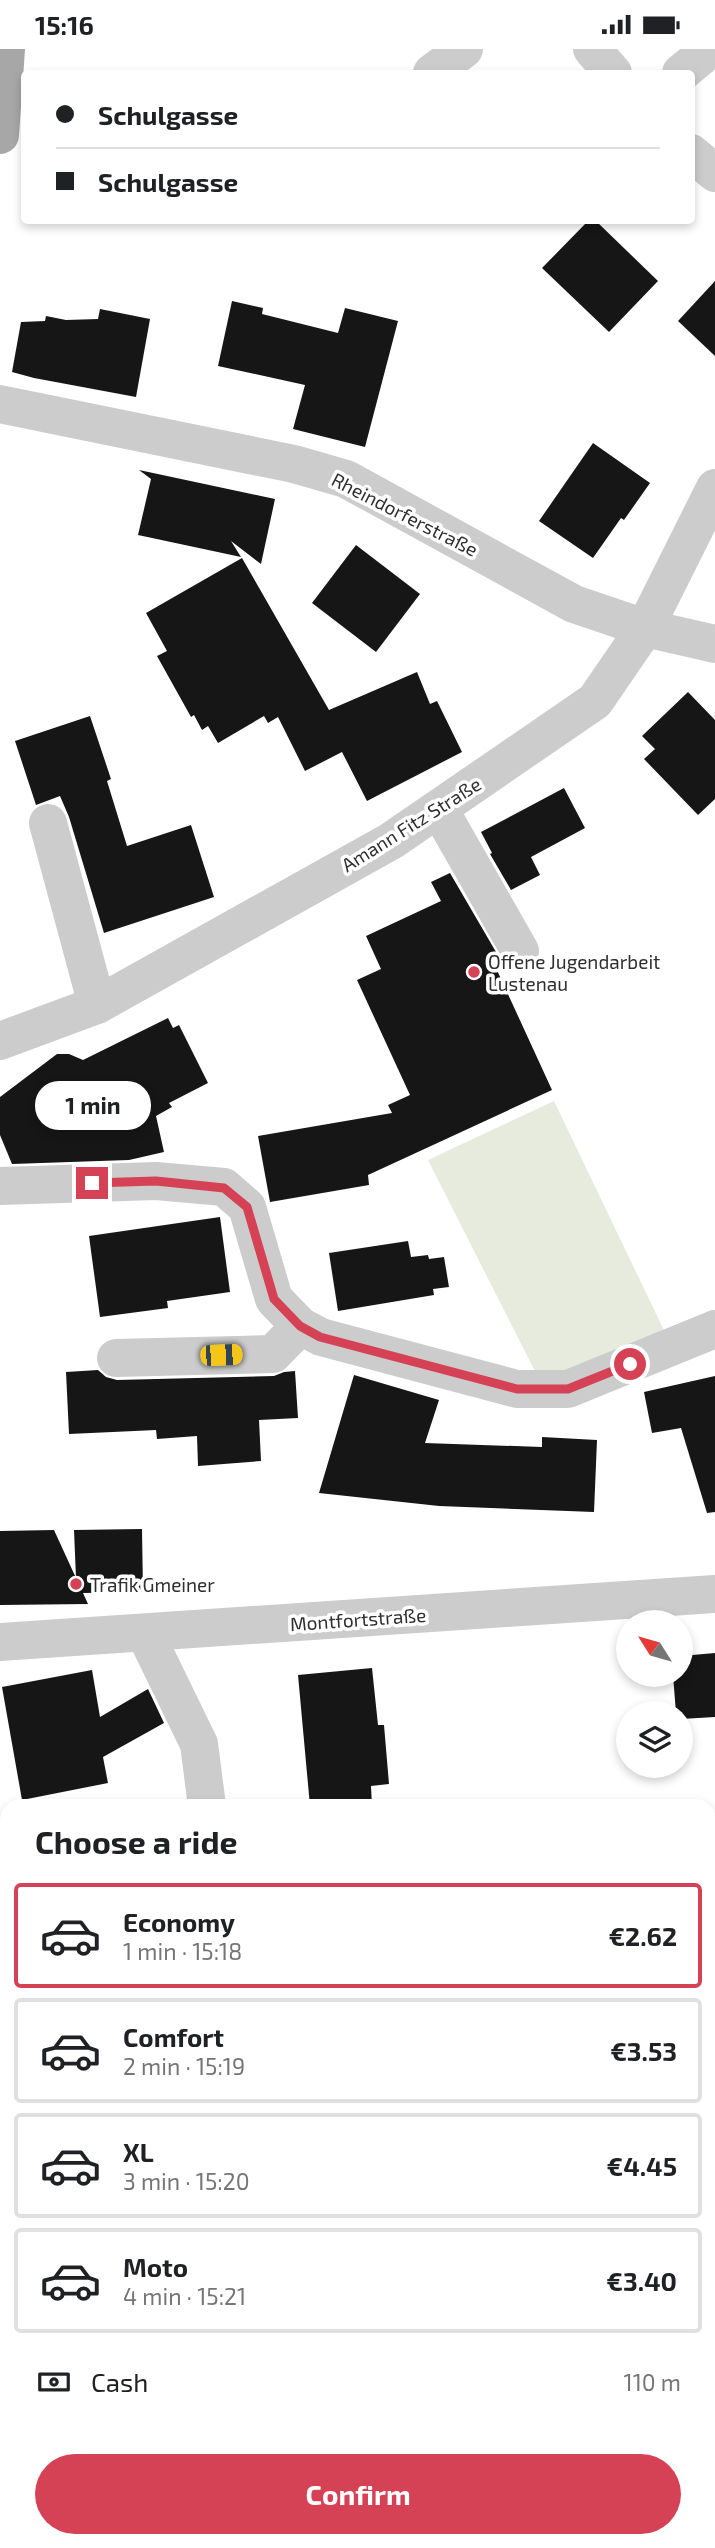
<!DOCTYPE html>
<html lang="en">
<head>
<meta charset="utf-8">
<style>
	:root { --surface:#fff; --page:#f6f6f6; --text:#202124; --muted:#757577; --line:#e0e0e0; --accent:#d64255 }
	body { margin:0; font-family:"Exo 2",sans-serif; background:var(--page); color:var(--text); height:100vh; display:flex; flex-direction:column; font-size:26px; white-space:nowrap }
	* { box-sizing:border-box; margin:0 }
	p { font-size:23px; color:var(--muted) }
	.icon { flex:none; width:38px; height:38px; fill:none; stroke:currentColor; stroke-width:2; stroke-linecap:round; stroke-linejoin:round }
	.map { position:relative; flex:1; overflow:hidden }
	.panel { position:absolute; left:0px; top:1750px; width:716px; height:749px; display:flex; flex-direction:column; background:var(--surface); border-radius:21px 21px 0 0; box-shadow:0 4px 10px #0003 }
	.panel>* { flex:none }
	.top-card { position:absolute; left:21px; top:21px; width:674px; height:154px; border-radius:7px; box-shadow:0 4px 10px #0003; display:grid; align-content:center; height:154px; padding:0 35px; background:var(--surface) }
	.needle { width:46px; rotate:307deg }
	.buttons { position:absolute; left:616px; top:1561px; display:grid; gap:14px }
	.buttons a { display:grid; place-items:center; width:77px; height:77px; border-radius:50%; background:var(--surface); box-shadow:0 4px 10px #0003; font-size:35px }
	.end { position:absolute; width:32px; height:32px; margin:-16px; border:9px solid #d64255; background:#fff; box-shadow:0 0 0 4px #fff }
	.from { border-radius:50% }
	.bubble { position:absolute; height:49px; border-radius:24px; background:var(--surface); box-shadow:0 4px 10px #0003; font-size:23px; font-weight:700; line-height:49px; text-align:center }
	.car { position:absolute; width:21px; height:42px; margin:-21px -10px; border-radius:9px; box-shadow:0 0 5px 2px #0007; background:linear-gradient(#f5c518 24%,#345 0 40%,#f5c518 0 76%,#345 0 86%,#f5c518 0) }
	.top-card b { display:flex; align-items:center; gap:24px; height:66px; font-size:26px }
	.top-card b+b { border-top:2px solid var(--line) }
	.top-card i { width:18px; height:18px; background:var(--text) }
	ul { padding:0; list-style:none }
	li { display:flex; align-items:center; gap:21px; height:105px; margin:0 14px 10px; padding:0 21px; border:4px solid var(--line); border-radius:7px }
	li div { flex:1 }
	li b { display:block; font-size:26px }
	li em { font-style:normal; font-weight:700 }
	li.selected { border-color:var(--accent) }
	li>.icon { width:63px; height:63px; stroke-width:1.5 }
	h2 { padding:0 35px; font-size:32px; line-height:84px }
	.pay { display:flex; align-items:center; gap:18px; height:77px; padding:0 35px; font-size:26px }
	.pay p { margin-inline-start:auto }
	.cta { display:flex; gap:14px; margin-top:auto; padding:14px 35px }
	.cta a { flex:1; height:80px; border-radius:42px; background:var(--accent); color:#fff; font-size:28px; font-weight:700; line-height:80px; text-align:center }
	.status { display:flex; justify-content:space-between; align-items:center; height:49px; padding:0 35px; background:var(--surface); direction:ltr }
	.status svg { height:19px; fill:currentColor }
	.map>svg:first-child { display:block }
</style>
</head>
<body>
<div class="status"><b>15:16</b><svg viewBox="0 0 49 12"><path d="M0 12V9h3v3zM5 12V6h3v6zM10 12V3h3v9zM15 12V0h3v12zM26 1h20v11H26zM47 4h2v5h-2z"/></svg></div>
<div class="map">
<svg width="715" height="2499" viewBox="0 0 715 2499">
	<rect width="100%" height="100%" fill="#fff"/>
	<path fill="#e6ebde" d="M 554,1052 L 672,1298 L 544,1340 L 428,1111 Z"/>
	<g fill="#161616">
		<path d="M 588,172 L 596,172 L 658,232 L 609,283 L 542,219 Z"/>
		<path d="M 715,232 L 715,307 L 678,272 Z"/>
		<path d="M 232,252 L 263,259 L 262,265 L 338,284 L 345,259 L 398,272 L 365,398 L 293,380 L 305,336 L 218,317 Z"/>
		<path d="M 100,260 L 150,270 L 136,348 L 34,329 L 12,323 L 21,273 L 45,272 L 46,267 L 66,271 L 98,270 Z"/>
		<path d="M 593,394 L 650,434 L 624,471 L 621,469 L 593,509 L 539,472 Z"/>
		<path d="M 139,421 L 275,450 L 261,515 L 231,492 L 241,508 L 138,486 L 151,430 Z"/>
		<path d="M 356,496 L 420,545 L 376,603 L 312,554 Z"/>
		<path d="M 242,509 L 329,661 L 417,623 L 430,655 L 437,652 L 462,703 L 367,752 L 342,703 L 305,722 L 278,668 L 268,674 L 264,667 L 218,694 L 208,677 L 202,681 L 194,666 L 191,668 L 157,607 L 167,602 L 146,564 Z"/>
		<path d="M 688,643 L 715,671 L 715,750 L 698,766 L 644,710 L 655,700 L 642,687 Z"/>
		<path d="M 90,667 L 111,730 L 107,732 L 127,797 L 191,776 L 214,848 L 104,884 L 69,768 L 60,747 L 36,756 L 15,692 Z"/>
		<path d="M 564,739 L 585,779 L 531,808 L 540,826 L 511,841 L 490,805 L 492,804 L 481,783 Z"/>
		<path d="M 450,824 L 496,903 L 490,906 L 552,1041 L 368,1126 L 369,1136 L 270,1153 L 258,1087 L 392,1064 L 388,1056 L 410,1046 L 357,931 L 381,920 L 366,887 L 441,852 L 431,833 Z"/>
		<path d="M 168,969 L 173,979 L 179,976 L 208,1034 L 169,1054 L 172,1058 L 156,1067 L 164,1103 L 129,1111 L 12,1115 L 0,1086 L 0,1048 L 57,1005 L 69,1005 L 83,1011 Z"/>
		<path d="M 220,1168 L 230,1243 L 167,1252 L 168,1259 L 100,1268 L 89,1187 Z"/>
		<path d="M 408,1192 L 411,1208 L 428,1206 L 429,1210 L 444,1208 L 449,1238 L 433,1240 L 434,1246 L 338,1262 L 329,1204 Z"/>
		<path d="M 98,1321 L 106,1328 L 117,1331 L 274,1327 L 284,1323 L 295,1322 L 298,1369 L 259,1371 L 261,1412 L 198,1417 L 197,1387 L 157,1390 L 156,1381 L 69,1385 L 66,1323 Z"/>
		<path d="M 354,1326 L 439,1351 L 425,1394 L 542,1398 L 542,1388 L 597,1391 L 594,1463 L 439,1457 L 319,1444 Z"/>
		<path d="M 715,1327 L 715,1463 L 707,1464 L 681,1379 L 652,1384 L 644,1343 Z"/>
		<path d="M 142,1480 L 143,1543 L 83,1544 L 88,1555 L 0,1556 L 0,1482 L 54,1481 L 76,1529 L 74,1481 Z"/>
		<path d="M 715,1604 L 715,1668 L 681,1670 L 681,1664 L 676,1664 L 673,1626 L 681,1626 L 681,1607 Z"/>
		<path d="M 372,1619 L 378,1676 L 384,1676 L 389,1735 L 371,1737 L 372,1757 L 310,1757 L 298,1626 Z"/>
		<path d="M 92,1621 L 100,1668 L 148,1640 L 164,1674 L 103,1708 L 108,1734 L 22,1751 L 2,1638 Z"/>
	</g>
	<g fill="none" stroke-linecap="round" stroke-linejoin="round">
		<g stroke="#ccc" stroke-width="38">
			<path d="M 592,0 L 613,24"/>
			<path d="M 432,24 L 464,0"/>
			<path d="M 681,24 L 710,0"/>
			<path d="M 691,104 L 715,124"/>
			<path d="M 0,355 L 294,415 L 346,430 L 574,555 L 645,579 L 715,595"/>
			<path d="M 439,760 L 520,902"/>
			<path d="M 48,774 L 97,956"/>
			<path d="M 0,992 L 97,956 L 391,792 L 595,652 L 645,579 L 715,439"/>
			<path d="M 0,1137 L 156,1132 L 224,1138 L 247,1158 L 274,1250 L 300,1277 L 321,1288 L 517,1340 L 568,1340 L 715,1280"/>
			<path d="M 116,1309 L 273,1305 L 300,1277"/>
			<path d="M 145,1584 L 199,1695 L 207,1757"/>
			<path d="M 0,1593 L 715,1545"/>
			<path d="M 709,2188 L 715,2207"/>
			<path d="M 0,2262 L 7,2259"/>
			<path d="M 709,2365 L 715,2358"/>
			<path d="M 647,2492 L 655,2499"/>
			<path d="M 202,2499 L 207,2492"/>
			<path d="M 356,2499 L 360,2492"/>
		</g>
		<g stroke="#a7a7a7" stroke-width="38">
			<path d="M 0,86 L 6,0"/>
			<path d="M 0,1883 L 7,1912"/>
			<path d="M 503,2492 L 513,2499"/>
		</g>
	</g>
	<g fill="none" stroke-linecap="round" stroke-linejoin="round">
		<path stroke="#d64255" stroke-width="9" d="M 92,1134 L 156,1132 L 224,1139 L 247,1158 L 274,1250 L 300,1277 L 320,1288 L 517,1340 L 568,1340 L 630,1315"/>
	</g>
	<g fill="#d64255" stroke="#fff" stroke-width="2.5">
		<circle cx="474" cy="923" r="7"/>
		<circle cx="76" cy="1535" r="7"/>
	</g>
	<g text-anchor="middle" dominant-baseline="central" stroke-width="7" stroke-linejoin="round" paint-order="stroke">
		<g font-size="19" fill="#2f2f2f" stroke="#fff">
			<text transform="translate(405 465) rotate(27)">Rheindorferstraße</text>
			<text transform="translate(411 775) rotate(-32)">Amann Fitz Straße</text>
			<text transform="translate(358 1570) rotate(-4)">Montfortstraße</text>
		</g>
		<g font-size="19" fill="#2f2f2f" stroke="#fff" text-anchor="start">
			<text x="488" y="912">Offene Jugendarbeit<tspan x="488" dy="22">Lustenau</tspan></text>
			<text x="90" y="1535">Trafik Gmeiner</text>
		</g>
	</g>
</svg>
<div class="buttons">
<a><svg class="needle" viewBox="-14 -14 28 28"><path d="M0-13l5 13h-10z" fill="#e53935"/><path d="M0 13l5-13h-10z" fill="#757577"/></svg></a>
<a><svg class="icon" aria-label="layers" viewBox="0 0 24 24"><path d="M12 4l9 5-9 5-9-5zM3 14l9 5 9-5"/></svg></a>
</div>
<i class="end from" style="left:630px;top:1315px"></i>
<i class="end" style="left:92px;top:1134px"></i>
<div class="bubble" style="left:35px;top:1032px;width:116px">1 min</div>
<i class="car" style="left:221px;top:1306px;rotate:88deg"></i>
<div class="top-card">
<b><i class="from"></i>Schulgasse</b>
<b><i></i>Schulgasse</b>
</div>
<section class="panel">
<h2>Choose a ride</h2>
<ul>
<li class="selected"><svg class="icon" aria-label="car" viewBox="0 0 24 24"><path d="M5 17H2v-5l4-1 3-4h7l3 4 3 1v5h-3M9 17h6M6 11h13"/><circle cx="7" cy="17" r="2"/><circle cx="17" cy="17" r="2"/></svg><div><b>Economy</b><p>1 min · 15:18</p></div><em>€2.62</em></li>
<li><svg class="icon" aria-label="car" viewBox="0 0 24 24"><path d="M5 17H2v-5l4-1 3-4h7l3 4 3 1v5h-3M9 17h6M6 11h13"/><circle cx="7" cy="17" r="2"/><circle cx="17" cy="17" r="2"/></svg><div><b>Comfort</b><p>2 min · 15:19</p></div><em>€3.53</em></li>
<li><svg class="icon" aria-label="car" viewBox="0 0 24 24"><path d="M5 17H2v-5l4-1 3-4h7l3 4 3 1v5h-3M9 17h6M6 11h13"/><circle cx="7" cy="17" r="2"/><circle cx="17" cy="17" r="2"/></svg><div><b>XL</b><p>3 min · 15:20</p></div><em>€4.45</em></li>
<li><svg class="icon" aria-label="car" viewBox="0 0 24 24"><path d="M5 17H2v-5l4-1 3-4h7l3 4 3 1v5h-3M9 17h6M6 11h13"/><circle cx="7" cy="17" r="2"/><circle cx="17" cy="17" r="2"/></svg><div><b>Moto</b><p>4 min · 15:21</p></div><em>€3.40</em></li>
</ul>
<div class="pay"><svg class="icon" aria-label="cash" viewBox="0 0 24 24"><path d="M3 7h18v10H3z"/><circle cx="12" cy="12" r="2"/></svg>Cash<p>110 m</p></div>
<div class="cta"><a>Confirm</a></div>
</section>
</div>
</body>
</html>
